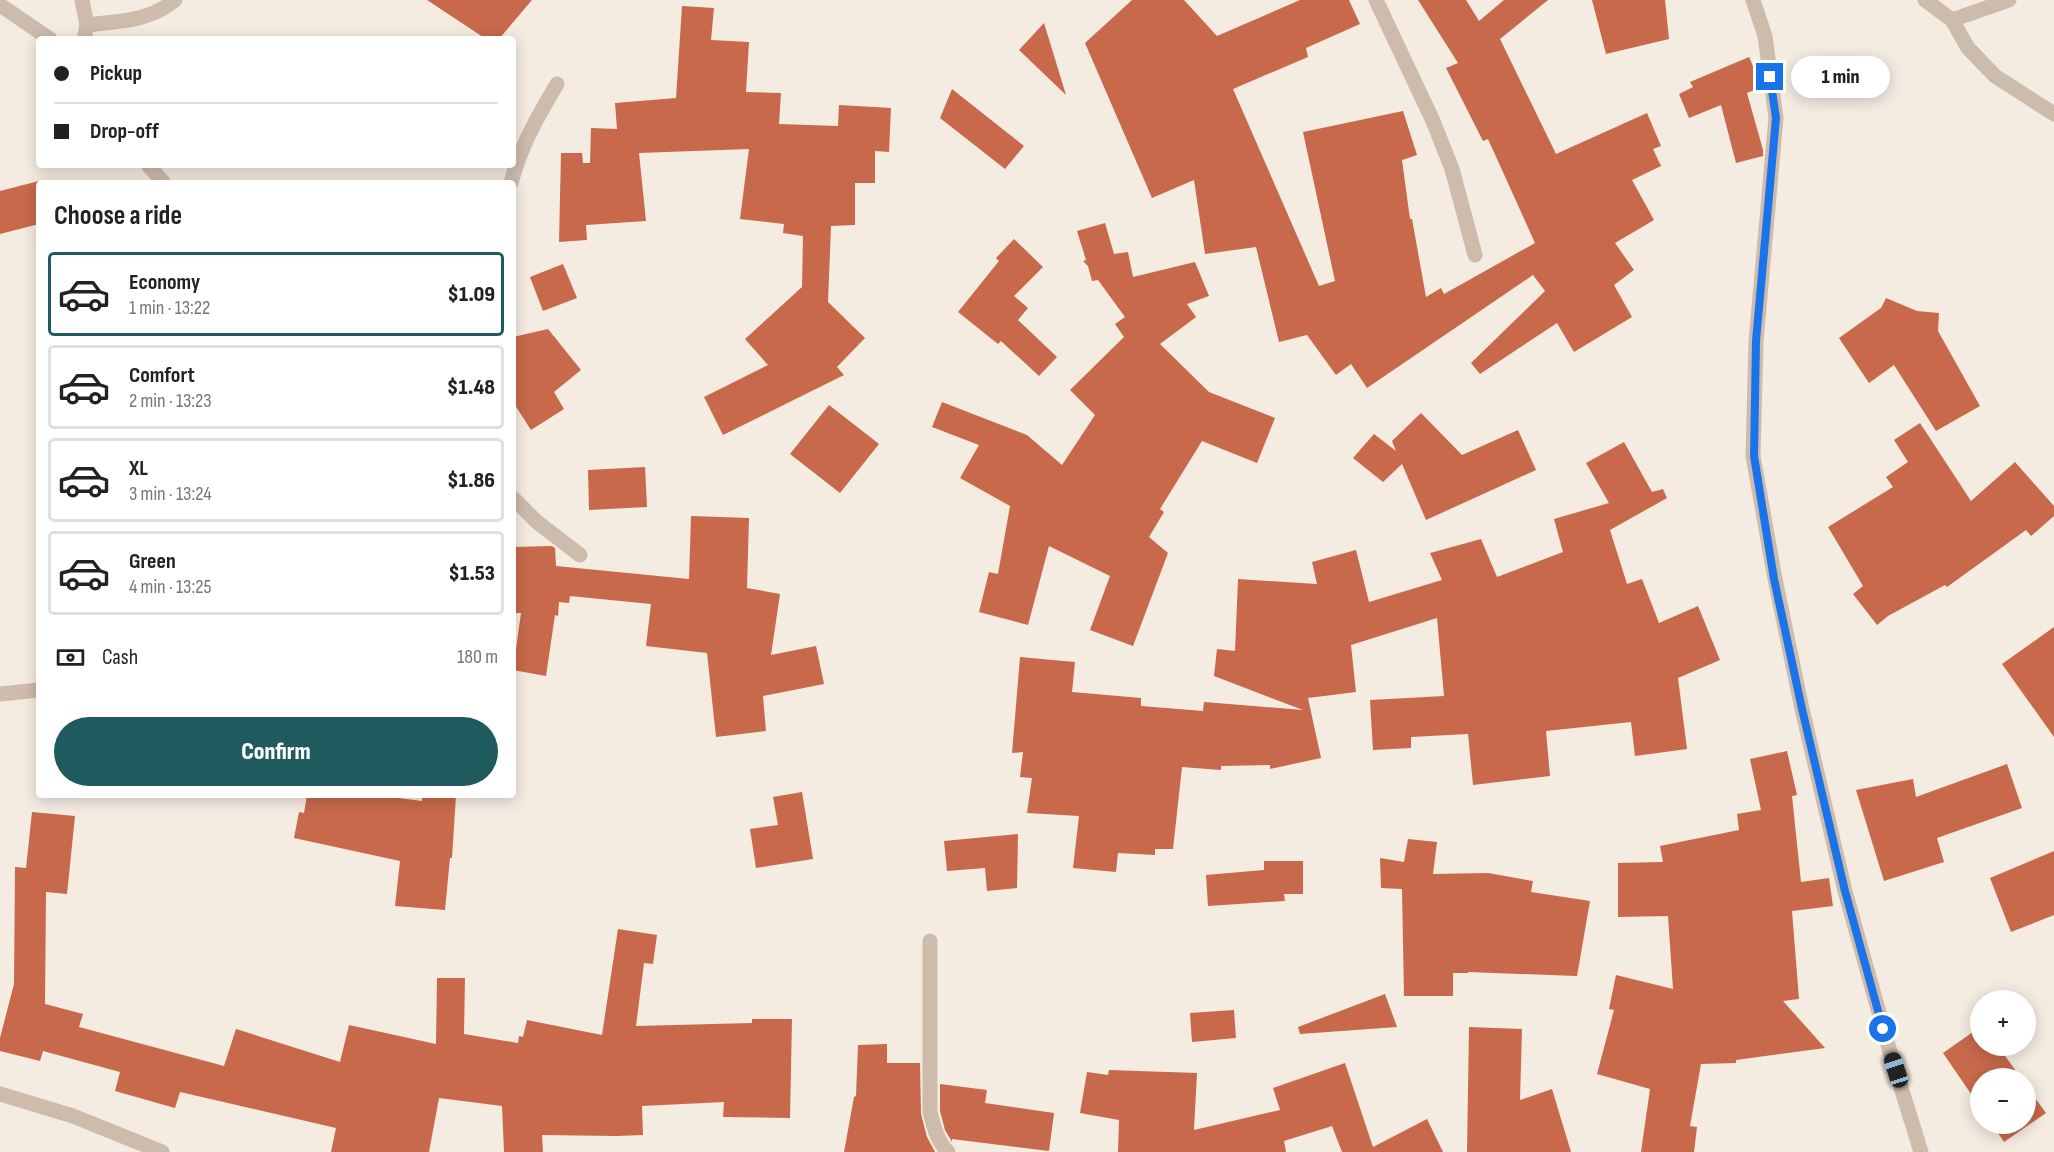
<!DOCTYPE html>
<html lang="en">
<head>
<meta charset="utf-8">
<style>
	:root { --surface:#fff; --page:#f6f6f6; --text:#222; --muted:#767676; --line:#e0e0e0; --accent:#1f5a5e }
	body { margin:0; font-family:"Sofia Sans Condensed",sans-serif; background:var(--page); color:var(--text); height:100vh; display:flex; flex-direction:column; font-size:22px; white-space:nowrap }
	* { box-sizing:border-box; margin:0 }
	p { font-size:20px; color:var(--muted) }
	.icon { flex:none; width:33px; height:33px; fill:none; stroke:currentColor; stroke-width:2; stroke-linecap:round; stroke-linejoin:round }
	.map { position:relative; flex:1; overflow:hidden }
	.sheet { position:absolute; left:36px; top:180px; width:480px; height:618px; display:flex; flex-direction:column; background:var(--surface); border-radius:6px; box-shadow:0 3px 15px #0003 }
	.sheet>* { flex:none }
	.hud { position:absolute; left:36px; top:36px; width:480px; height:132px; border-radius:6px; box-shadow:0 3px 15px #0003; display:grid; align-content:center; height:132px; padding:0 18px; background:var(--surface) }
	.controls { position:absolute; left:1970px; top:990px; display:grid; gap:12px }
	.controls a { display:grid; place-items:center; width:66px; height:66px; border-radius:50%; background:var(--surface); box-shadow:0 3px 15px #0003; font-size:30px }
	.end { position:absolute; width:27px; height:27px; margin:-14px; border:8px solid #1a73e8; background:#fff; box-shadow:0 0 0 3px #fff }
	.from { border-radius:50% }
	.bubble { position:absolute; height:42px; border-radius:21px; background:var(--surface); box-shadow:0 3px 15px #0003; font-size:20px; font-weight:800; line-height:42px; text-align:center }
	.car { position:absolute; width:18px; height:36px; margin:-18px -9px; border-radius:8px; box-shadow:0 0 4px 2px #0007; background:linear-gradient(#222 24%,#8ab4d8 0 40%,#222 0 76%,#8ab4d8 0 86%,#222 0) }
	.hud b { display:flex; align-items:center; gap:21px; height:57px; font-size:22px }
	.hud b+b { border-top:2px solid var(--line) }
	.hud i { width:15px; height:15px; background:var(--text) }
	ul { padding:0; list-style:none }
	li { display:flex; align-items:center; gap:18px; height:84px; margin:0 12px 9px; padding:0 6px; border:3px solid var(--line); border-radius:6px }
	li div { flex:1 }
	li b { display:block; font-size:22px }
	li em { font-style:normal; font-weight:800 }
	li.on { border-color:var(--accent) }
	li>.icon { width:54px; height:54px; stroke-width:1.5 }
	h2 { padding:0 18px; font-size:27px; line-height:72px }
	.pay { display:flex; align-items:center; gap:15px; height:66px; padding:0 18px; font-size:22px }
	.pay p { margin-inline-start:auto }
	.primary-button { display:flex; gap:12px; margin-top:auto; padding:12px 18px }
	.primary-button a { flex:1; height:69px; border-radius:36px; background:var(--accent); color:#fff; font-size:24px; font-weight:800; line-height:69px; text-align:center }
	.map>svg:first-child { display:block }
</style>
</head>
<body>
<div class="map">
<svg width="2054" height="1152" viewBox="0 0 2054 1152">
	<rect width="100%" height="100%" fill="#f4ebe1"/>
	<g fill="#c8694b">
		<path d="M 427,0 L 532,0 L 499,39 L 486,39 Z"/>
		<path d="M 1132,0 L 1184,0 L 1217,36 L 1300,0 L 1349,0 L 1360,24 L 1306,48 L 1308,57 L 1233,89 L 1319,286 L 1335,281 L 1303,132 L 1403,111 L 1417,155 L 1402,160 L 1410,219 L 1412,219 L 1426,297 L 1441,288 L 1444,294 L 1535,243 L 1488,139 L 1483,141 L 1446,68 L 1458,63 L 1418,0 L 1466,0 L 1479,21 L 1504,0 L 1548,0 L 1500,39 L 1556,154 L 1647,113 L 1661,146 L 1653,149 L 1661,166 L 1632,180 L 1654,220 L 1615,243 L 1634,270 L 1614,285 L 1632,317 L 1574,352 L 1557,323 L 1480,374 L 1471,363 L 1545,291 L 1533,275 L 1367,388 L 1351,364 L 1336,375 L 1307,335 L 1279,342 L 1256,247 L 1205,254 L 1194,180 L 1152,198 L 1085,43 Z"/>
		<path d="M 1592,0 L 1665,0 L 1669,39 L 1606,54 Z"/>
		<path d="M 682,6 L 714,8 L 711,40 L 749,42 L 746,92 L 781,93 L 779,124 L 838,126 L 839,105 L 891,108 L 889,152 L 875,151 L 875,183 L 855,183 L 855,225 L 831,226 L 828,302 L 865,338 L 837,367 L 844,375 L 723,435 L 704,397 L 768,365 L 745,339 L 802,287 L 803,236 L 783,233 L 784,224 L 740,219 L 749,149 L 639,153 L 646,221 L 586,225 L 587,240 L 559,242 L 561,153 L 582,153 L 583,163 L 590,163 L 591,128 L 617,129 L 615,103 L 676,98 Z"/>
		<path d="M 1044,23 L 1066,95 L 1019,50 Z"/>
		<path d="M 1749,57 L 1762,87 L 1747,93 L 1763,150 L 1763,156 L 1736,163 L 1721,105 L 1689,118 L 1679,94 L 1693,87 L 1690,82 Z"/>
		<path d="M 952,89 L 1024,146 L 1005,169 L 940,118 Z"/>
		<path d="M 39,181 L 39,224 L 0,234 L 0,191 Z"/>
		<path d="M 1105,223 L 1114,254 L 1128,252 L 1133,277 L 1195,262 L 1209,296 L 1187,304 L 1196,317 L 1160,344 L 1209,392 L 1275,418 L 1257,463 L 1202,441 L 1160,509 L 1164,512 L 1149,537 L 1168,553 L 1133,646 L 1090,630 L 1110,576 L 1049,546 L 1028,625 L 979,612 L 989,572 L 998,574 L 1010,506 L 960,478 L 979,445 L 932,427 L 942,402 L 1027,435 L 1062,465 L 1095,415 L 1070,390 L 1124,337 L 1115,324 L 1125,317 L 1098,280 L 1092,281 L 1088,266 L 1083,261 L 1086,260 L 1077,231 Z"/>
		<path d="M 1014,239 L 1043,267 L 1014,296 L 1028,308 L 1018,320 L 1057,357 L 1039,376 L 1001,341 L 998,344 L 958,312 L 999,261 L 996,258 Z"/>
		<path d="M 563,264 L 577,298 L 543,311 L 530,277 Z"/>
		<path d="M 1886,298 L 1917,311 L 1939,313 L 1938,331 L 1980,406 L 1936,431 L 1894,365 L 1869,383 L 1839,338 L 1881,308 Z"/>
		<path d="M 548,329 L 581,370 L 554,392 L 564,409 L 531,430 L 513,402 L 513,337 Z"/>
		<path d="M 829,405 L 879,444 L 840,493 L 790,454 Z"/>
		<path d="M 1421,413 L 1462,455 L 1518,430 L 1536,470 L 1426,520 L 1402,464 L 1383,482 L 1353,458 L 1374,434 L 1396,451 L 1392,441 Z"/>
		<path d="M 1920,423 L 1971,501 L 2015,462 L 2054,506 L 2054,516 L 2031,536 L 2026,530 L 1947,587 L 1945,585 L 1888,616 L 1877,625 L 1853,594 L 1863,586 L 1828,527 L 1893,487 L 1886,477 L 1908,462 L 1894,440 Z"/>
		<path d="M 1624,442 L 1652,492 L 1663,489 L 1667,498 L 1610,530 L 1627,584 L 1642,579 L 1659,623 L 1698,606 L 1720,660 L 1678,678 L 1687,749 L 1635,756 L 1631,722 L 1546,731 L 1550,776 L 1473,785 L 1468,734 L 1411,737 L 1411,748 L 1373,750 L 1370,700 L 1444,696 L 1437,618 L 1351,645 L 1356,692 L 1308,698 L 1321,758 L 1270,769 L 1270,765 L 1221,766 L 1221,770 L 1182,767 L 1173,849 L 1155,849 L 1155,855 L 1118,853 L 1116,872 L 1073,868 L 1079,816 L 1027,813 L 1032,778 L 1020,777 L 1023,752 L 1012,753 L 1020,657 L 1075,662 L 1072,692 L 1141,698 L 1141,706 L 1203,711 L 1204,702 L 1303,710 L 1214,676 L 1217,649 L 1235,651 L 1238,579 L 1317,584 L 1312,562 L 1356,550 L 1369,602 L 1442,580 L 1430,553 L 1481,539 L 1497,577 L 1563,552 L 1554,519 L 1609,503 L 1586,463 Z"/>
		<path d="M 645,467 L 647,507 L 589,510 L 588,470 Z"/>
		<path d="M 691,516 L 749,518 L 747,588 L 780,594 L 771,655 L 816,646 L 824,684 L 763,696 L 766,731 L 716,737 L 707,653 L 646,646 L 651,604 L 570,596 L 569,603 L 559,602 L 558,616 L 555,615 L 546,676 L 513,670 L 521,613 L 513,613 L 513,547 L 552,546 L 555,548 L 556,566 L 689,579 Z"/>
		<path d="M 2054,627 L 2054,737 L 2002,664 Z"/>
		<path d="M 1787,751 L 1797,795 L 1792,796 L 1801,882 L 1829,878 L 1833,906 L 1792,911 L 1799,999 L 1783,1001 L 1825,1048 L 1736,1060 L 1736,1063 L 1701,1064 L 1690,1126 L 1697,1127 L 1694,1152 L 1641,1152 L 1650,1089 L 1597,1074 L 1614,1010 L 1609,1009 L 1616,975 L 1673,989 L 1668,916 L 1618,917 L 1618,863 L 1663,862 L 1660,846 L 1739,830 L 1737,814 L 1761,810 L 1750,759 Z"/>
		<path d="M 2007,764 L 2022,808 L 1937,838 L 1944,862 L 1884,881 L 1856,790 L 1913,779 L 1916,797 Z"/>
		<path d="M 802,792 L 813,859 L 756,868 L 750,829 L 778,825 L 773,797 Z"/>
		<path d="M 307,795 L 375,795 L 422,801 L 422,795 L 456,795 L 452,858 L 450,858 L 445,910 L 395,906 L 400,861 L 294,838 L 299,812 L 304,813 Z"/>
		<path d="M 32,812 L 75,816 L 67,894 L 46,892 L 45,1004 L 83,1014 L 79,1027 L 224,1066 L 236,1029 L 340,1062 L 349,1025 L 436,1044 L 437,978 L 465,978 L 464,1034 L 518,1043 L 519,1036 L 523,1037 L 527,1020 L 602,1035 L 618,929 L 657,935 L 653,964 L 644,963 L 636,1026 L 752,1023 L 752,1019 L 792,1019 L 790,1118 L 723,1117 L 724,1102 L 642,1106 L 643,1135 L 616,1136 L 542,1135 L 543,1152 L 504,1152 L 502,1106 L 439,1098 L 429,1152 L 331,1152 L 336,1128 L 180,1092 L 175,1108 L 115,1091 L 120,1072 L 43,1051 L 40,1061 L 0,1051 L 0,1038 L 14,984 L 15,867 L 26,868 Z"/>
		<path d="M 1018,834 L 1017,888 L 987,891 L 985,868 L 947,871 L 944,841 Z"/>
		<path d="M 1408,839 L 1437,842 L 1433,874 L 1488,873 L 1533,881 L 1531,892 L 1590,901 L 1577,976 L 1468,972 L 1468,973 L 1453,973 L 1453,996 L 1404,996 L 1402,889 L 1381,888 L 1380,858 L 1404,862 Z"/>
		<path d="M 2054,851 L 2054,915 L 2011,932 L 1990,878 Z"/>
		<path d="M 1264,861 L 1303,861 L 1303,894 L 1284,894 L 1285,901 L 1208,906 L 1206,875 L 1264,870 Z"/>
		<path d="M 1385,994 L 1397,1027 L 1300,1034 L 1298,1027 Z"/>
		<path d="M 1234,1010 L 1236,1038 L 1192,1042 L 1190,1013 Z"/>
		<path d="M 1469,1027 L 1522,1029 L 1520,1100 L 1552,1089 L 1571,1152 L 1467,1152 Z"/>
		<path d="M 1980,1027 L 1980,1046 L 1998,1046 L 2021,1078 L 1980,1078 L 1980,1107 L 1943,1053 Z"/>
		<path d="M 887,1044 L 887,1063 L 920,1063 L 921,1114 L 927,1137 L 935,1152 L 844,1152 L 854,1097 L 856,1096 L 858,1045 Z"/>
		<path d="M 1345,1063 L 1373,1147 L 1427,1119 L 1443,1152 L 1342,1152 L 1332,1126 L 1284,1141 L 1286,1152 L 1118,1152 L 1119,1120 L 1080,1113 L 1087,1072 L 1108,1075 L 1109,1070 L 1197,1073 L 1194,1130 L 1280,1110 L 1273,1088 Z"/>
		<path d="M 940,1084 L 987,1090 L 985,1103 L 1054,1113 L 1049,1151 L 952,1139 L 952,1142 L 945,1130 L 940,1111 Z"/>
		<path d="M 2025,1084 L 2046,1113 L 2004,1142 L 1992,1124 L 2025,1124 Z"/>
	</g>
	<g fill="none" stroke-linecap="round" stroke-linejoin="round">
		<path stroke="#cdbbac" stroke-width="15" d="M 0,5 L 50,39"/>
		<g stroke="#cdbbac" stroke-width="15">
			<path d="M 82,0 L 87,25 L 84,39"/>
			<path d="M 1376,0 L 1433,121 L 1452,169 L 1475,255"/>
			<path d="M 1753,0 L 1765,36 L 1776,118 L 1756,341 L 1753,456 L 1775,579 L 1802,709 L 1845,891 L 1890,1052 L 1921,1152"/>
			<path d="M 1925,0 L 1952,20 L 1968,48 L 1995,76 L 2054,114"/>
			<path d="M 1952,20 L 2009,0"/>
			<path d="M 87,25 C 120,21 148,22 175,0"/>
			<path d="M 148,165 L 164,183"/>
			<path d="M 511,183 C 520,147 538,116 557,84"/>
			<path d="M 513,498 L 537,522 L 580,555"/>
			<path d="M 0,694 L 39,690"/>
			<path d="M 930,941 L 930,1112 C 934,1127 937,1141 948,1152"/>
			<path d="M 0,1094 L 73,1116 L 162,1152"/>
		</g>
	</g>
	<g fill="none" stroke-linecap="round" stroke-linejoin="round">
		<path stroke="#1a73e8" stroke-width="8" d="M 1770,77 L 1776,118 L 1756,341 L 1754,456 L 1774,579 L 1802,709 L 1845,891 L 1883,1029"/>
	</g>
</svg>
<div class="controls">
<a>+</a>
<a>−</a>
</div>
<i class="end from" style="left:1883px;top:1029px"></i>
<i class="end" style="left:1770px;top:77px"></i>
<div class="bubble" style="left:1791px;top:56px;width:99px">1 min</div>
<i class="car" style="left:1896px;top:1070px;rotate:342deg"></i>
<div class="hud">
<b><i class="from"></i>Pickup</b>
<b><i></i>Drop-off</b>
</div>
<section class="sheet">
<h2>Choose a ride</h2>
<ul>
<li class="on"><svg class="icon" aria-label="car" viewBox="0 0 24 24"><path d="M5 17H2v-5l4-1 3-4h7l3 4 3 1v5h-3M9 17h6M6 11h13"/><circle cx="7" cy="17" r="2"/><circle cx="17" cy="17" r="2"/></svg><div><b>Economy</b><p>1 min · 13:22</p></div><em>$1.09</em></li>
<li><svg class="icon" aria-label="car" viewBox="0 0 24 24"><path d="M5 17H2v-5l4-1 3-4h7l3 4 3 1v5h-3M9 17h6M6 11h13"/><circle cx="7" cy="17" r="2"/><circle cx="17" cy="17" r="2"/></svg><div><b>Comfort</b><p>2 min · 13:23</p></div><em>$1.48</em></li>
<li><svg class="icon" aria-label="car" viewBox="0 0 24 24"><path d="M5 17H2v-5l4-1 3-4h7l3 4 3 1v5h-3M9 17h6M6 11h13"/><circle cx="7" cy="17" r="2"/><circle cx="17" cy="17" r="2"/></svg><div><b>XL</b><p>3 min · 13:24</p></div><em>$1.86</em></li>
<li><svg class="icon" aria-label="car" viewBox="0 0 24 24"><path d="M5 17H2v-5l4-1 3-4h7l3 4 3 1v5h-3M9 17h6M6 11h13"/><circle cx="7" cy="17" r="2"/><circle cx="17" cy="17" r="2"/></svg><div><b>Green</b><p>4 min · 13:25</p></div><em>$1.53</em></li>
</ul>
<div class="pay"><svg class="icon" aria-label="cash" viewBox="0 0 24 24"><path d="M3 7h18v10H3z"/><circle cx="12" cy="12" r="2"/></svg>Cash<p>180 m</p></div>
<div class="primary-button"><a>Confirm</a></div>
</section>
</div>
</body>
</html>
